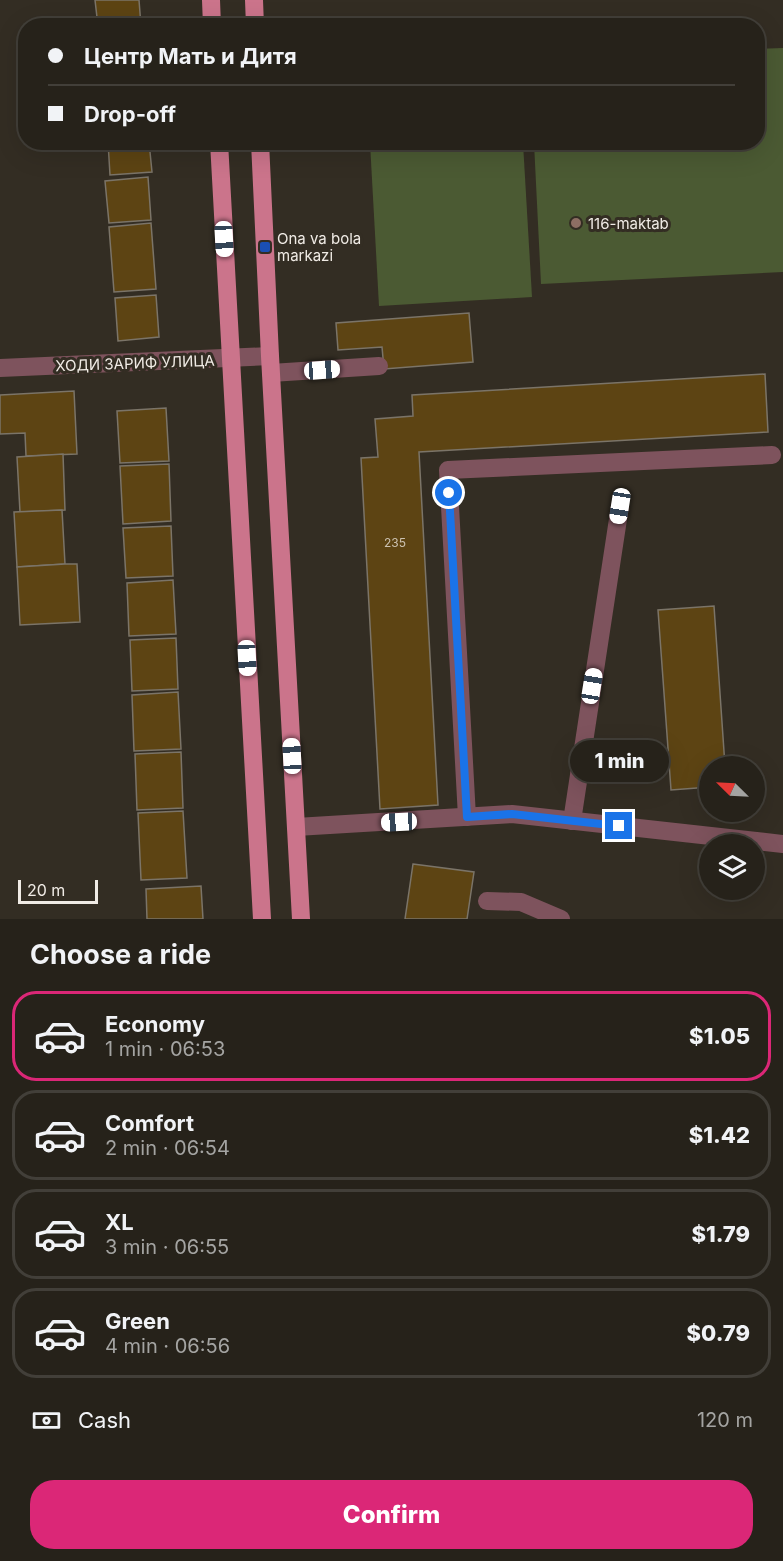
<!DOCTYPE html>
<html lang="en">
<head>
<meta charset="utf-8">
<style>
	:root { --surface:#26221a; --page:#322f27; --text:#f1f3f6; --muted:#a4a4a2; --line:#423f39; --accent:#db2777 }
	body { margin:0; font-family:Inter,sans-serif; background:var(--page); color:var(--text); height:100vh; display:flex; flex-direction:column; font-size:22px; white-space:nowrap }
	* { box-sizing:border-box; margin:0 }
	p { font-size:20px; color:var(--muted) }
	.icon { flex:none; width:33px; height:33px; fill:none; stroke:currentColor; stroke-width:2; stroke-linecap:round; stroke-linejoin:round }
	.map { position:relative; height:919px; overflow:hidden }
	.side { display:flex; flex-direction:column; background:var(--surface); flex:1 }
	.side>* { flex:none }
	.hud { position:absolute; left:18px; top:18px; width:747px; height:132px; border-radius:24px; box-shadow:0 6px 24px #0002,0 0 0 2px var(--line); display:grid; align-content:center; height:132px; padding:0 30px; background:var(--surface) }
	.needle { width:39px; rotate:294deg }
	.controls { position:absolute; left:699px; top:756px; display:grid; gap:12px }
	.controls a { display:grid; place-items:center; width:66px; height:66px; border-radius:50%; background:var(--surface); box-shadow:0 6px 24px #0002,0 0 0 2px var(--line); font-size:30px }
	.scale { position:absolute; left:18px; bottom:15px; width:80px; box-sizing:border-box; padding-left:6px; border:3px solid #f0ebe5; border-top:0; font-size:16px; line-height:21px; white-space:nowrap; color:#f0ebe5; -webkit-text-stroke:4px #332d23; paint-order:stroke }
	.end { position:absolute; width:27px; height:27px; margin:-14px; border:8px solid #1a73e8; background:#fff; box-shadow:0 0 0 3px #fff }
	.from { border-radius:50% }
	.bubble { position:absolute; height:42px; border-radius:21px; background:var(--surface); box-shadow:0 6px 24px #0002,0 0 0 2px var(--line); font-size:20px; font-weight:800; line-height:42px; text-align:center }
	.car { position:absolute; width:18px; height:36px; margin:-18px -9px; border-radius:8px; box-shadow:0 0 4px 2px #0007; background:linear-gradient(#fff 24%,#345 0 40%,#fff 0 76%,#345 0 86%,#fff 0) }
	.hud b { display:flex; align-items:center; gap:21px; height:57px; font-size:22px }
	.hud b+b { border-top:2px solid var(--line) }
	.hud i { width:15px; height:15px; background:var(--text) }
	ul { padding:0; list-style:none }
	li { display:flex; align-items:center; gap:18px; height:90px; margin:0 12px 9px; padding:0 18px; border:3px solid var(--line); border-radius:24px }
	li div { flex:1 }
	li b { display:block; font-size:22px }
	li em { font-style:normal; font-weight:800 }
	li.current { border-color:var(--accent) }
	li>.icon { width:54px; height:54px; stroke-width:1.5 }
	h2 { padding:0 30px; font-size:27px; line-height:72px }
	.pay { display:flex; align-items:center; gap:15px; height:66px; padding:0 30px; font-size:22px }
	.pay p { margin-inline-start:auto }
	.primary-button { display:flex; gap:12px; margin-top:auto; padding:12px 30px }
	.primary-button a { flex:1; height:69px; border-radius:24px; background:var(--accent); color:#fff; font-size:24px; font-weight:800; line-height:69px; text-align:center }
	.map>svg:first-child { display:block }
</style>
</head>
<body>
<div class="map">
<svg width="783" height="919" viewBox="0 0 783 919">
	<rect width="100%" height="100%" fill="#332d23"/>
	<g fill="#4b5a33">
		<path d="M 783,48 L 783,272 L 541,284 L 534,143 L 758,142 L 758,49 Z"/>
		<path d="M 370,143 L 523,143 L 532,297 L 379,306 Z"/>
	</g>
	<g fill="#5d4413" stroke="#7b7468" stroke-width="1.5">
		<path d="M 95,0 L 139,0 L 141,26 L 98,26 Z"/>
		<path d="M 108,142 L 149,142 L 152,172 L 110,175 Z"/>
		<path d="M 148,177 L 151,220 L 109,223 L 105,181 Z"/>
		<path d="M 151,223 L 156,289 L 114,292 L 109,227 Z"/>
		<path d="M 156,295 L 159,337 L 118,341 L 115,298 Z"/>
		<path d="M 469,313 L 473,362 L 384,369 L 382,347 L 338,350 L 336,323 Z"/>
		<path d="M 765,374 L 768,432 L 419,452 L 438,805 L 380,809 L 361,458 L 378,457 L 375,419 L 413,416 L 412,395 Z"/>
		<path d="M 74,391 L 77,454 L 26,456 L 25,433 L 0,434 L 0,395 Z"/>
		<path d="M 166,408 L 169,461 L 120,463 L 117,411 Z"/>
		<path d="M 63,454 L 65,510 L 20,512 L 17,457 Z"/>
		<path d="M 169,464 L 171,521 L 123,524 L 120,466 Z"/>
		<path d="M 62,510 L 65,564 L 17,567 L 14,512 Z"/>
		<path d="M 171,526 L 173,576 L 126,578 L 123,528 Z"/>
		<path d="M 65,564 L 77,564 L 80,622 L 20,625 L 17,567 Z"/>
		<path d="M 173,580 L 176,634 L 129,636 L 127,583 Z"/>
		<path d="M 714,606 L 725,766 L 710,766 L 710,787 L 671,790 L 658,610 Z"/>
		<path d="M 176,638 L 178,689 L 132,691 L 130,640 Z"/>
		<path d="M 178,692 L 181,749 L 134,751 L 132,695 Z"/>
		<path d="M 181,752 L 183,808 L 137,810 L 135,754 Z"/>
		<path d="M 183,811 L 187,878 L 141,880 L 138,813 Z"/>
		<path d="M 413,864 L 474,872 L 467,919 L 405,919 Z"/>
		<path d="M 201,886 L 203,919 L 147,919 L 146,889 Z"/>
	</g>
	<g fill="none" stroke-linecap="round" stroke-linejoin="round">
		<g stroke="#7e535d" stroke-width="18">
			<path d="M 0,368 L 270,356"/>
			<path d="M 271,373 L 379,366"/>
			<path d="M 467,817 L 448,470 L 772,455"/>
			<path d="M 572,821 L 620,506"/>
			<path d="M 296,827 L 512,814 L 783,844"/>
			<path d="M 487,901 L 521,902 L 561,919"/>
		</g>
		<g stroke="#cb748b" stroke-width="18">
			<path d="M 211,0 L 212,26"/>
			<path d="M 254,0 L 255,26"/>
			<path d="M 219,142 L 262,919"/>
			<path d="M 260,142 L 270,356 L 301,919"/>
		</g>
	</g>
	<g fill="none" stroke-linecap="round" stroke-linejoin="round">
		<path stroke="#1a73e8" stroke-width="8" d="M 449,493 L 467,817 L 512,814 L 619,826"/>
	</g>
	<circle fill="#8d6e63" stroke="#332d23" stroke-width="2" cx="576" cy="223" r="6"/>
	<rect fill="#1a4fb4" stroke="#332d23" stroke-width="2" x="259" y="241" width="12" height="12" rx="3"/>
	<g text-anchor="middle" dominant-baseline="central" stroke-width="6" stroke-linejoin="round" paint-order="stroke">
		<g font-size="12" fill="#cbc1b0">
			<text x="395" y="542">235</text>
		</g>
		<g font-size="15" fill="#f0ebe5" stroke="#332d23" text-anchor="start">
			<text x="588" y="223">116-maktab</text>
			<text x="277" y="238">Ona va bola<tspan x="277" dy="17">markazi</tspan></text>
		</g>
		<g font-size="15" fill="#f0ebe5" stroke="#332d23">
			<text transform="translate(135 363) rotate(-2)">ХОДИ ЗАРИФ УЛИЦА</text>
		</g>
	</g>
</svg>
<div class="controls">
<a><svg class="needle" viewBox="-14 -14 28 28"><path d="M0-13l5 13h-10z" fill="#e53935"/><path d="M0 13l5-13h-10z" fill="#a4a4a2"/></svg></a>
<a><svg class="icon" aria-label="layers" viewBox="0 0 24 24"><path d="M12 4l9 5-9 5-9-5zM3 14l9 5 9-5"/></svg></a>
</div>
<div class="scale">20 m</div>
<i class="end from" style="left:449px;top:493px"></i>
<i class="end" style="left:619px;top:826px"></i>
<div class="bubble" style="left:570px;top:740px;width:99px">1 min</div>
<i class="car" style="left:224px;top:239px;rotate:177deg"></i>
<i class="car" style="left:322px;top:370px;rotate:86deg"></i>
<i class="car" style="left:620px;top:506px;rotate:189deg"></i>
<i class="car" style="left:247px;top:658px;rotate:177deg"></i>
<i class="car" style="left:592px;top:686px;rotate:9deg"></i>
<i class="car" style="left:292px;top:756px;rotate:357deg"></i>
<i class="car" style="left:399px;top:822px;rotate:267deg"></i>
<div class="hud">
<b><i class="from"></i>Центр Мать и Дитя</b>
<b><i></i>Drop-off</b>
</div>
</div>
<section class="side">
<h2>Choose a ride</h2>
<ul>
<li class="current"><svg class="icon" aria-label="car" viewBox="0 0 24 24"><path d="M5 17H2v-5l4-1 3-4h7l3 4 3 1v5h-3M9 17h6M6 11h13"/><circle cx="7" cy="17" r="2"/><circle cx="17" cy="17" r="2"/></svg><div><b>Economy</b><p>1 min · 06:53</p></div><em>$1.05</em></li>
<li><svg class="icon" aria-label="car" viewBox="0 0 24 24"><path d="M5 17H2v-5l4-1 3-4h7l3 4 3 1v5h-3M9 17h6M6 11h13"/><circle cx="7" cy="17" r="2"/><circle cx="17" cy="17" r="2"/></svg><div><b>Comfort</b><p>2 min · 06:54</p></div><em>$1.42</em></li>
<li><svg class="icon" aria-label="car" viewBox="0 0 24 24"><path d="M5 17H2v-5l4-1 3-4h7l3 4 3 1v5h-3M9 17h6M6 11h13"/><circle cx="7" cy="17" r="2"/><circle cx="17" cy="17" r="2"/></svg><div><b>XL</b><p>3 min · 06:55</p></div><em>$1.79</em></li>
<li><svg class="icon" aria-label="car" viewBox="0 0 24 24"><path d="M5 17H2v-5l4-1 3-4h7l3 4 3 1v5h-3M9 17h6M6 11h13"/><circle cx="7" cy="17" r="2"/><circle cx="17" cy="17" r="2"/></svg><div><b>Green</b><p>4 min · 06:56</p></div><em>$0.79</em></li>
</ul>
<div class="pay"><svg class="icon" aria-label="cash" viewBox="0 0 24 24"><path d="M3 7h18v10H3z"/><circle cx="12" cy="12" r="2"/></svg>Cash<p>120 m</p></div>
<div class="primary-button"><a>Confirm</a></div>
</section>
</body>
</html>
